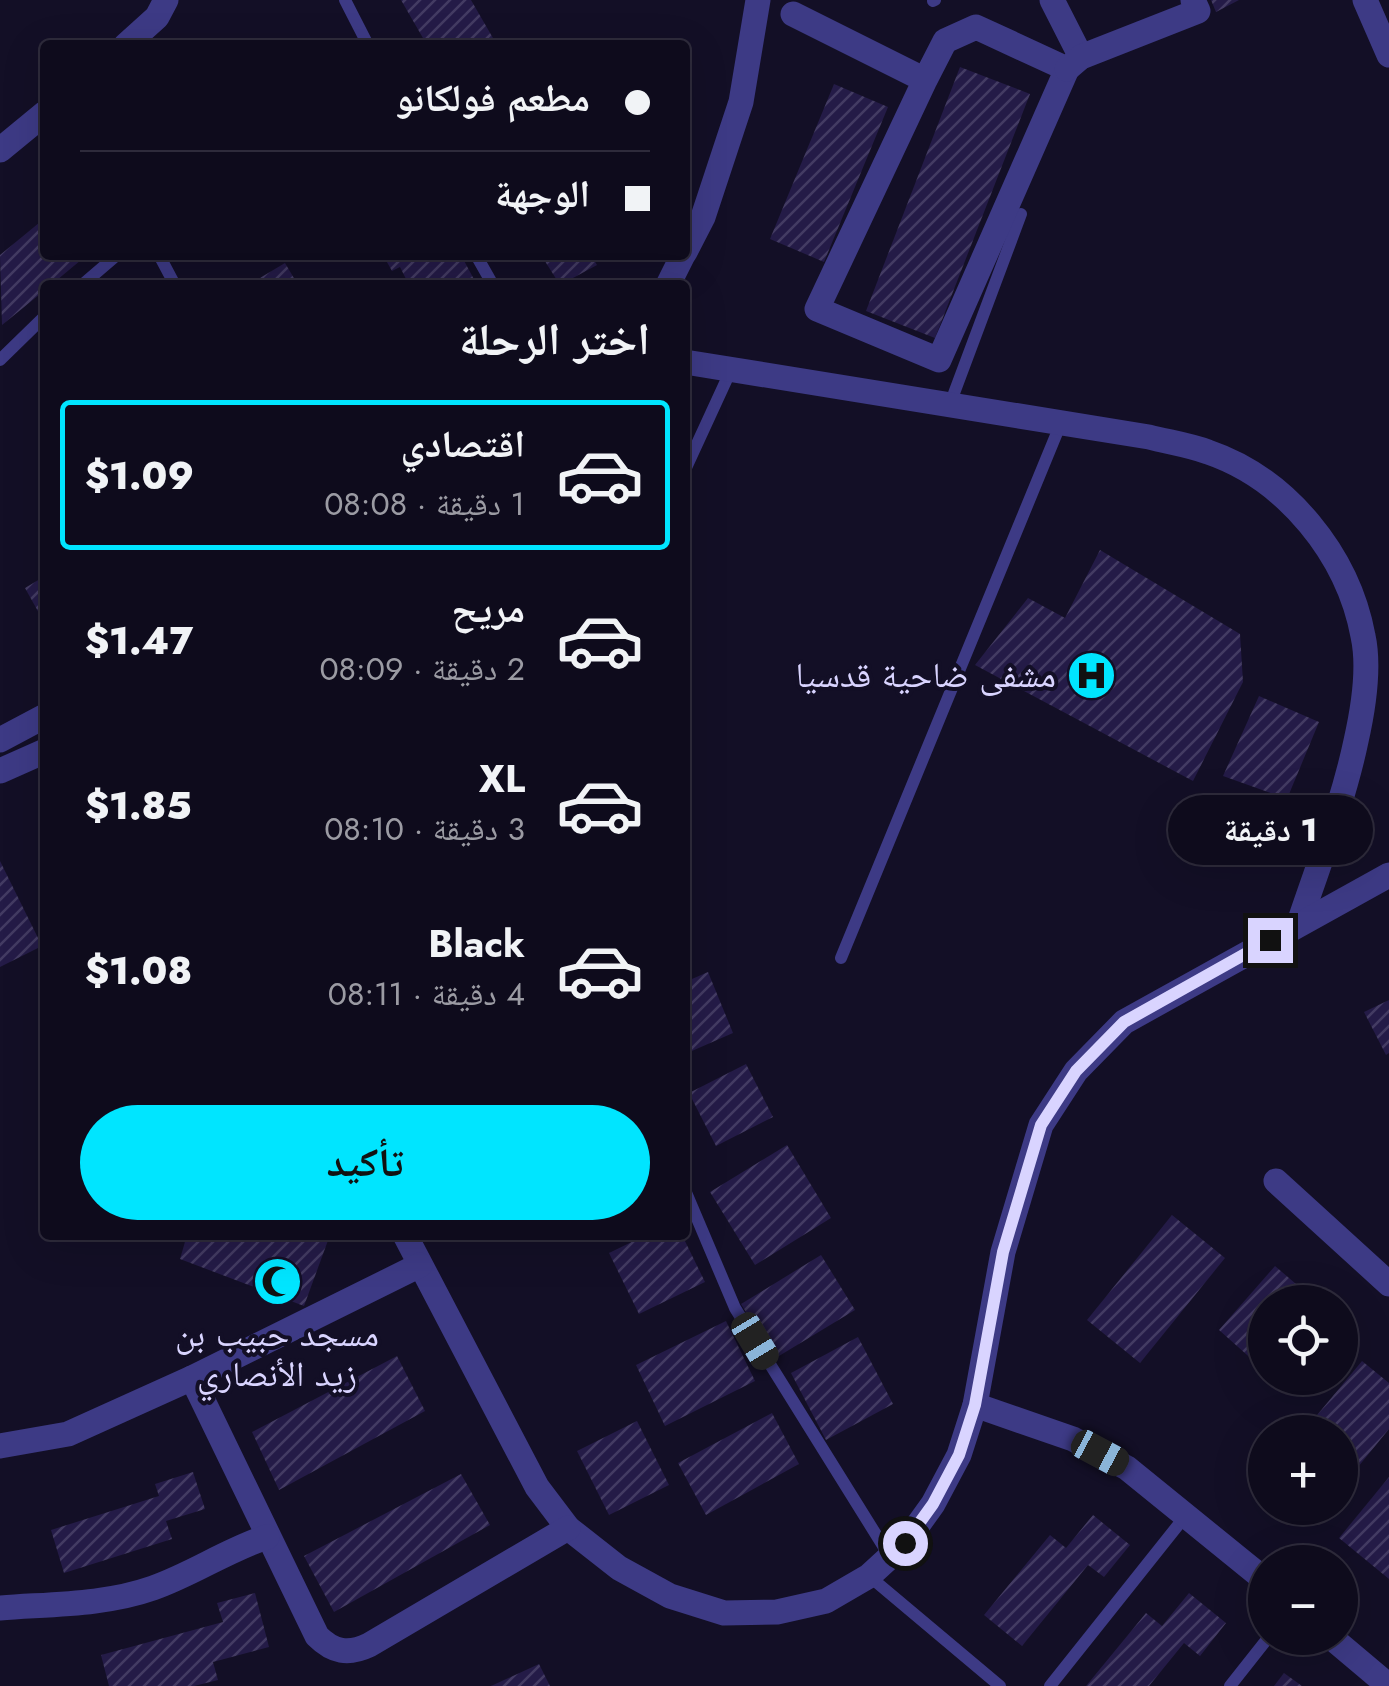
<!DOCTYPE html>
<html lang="ar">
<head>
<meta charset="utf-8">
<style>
	:root { --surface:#0e0b1c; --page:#171425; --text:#f1f3f6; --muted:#9b9ba3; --line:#2e2b3b; --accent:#00e5ff }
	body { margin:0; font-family:Jost,"Noto Naskh Arabic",sans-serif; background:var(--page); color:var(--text); direction:rtl; height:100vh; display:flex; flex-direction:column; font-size:38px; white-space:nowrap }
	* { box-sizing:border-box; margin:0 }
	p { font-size:32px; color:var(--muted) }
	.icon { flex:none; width:55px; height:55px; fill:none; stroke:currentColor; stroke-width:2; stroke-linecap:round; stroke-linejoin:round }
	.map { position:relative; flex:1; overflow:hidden; direction:ltr }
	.side { position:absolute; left:40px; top:280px; width:650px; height:960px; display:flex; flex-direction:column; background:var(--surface); border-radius:10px; box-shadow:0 10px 40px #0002,0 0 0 2px var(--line); direction:rtl }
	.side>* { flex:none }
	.banner { position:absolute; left:40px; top:40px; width:650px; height:220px; border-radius:10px; box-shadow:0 10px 40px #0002,0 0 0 2px var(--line); direction:rtl; display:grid; align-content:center; height:220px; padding:0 40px; background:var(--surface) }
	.controls { position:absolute; left:1248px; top:1285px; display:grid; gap:20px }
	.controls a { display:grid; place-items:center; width:110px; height:110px; border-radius:50%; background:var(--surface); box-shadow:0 10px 40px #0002,0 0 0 2px var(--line); font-size:50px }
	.end { position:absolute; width:45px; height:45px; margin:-22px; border:12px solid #d9d4ff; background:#111; box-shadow:0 0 0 5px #111 }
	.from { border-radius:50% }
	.bubble { position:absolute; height:70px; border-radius:35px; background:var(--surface); box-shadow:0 10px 40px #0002,0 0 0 2px var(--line); font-size:32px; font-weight:800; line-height:70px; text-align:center; direction:rtl }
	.car { position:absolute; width:30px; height:60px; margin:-30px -15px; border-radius:12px; box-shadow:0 0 8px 2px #0007; background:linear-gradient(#222 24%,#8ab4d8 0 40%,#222 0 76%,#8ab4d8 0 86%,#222 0) }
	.banner b { display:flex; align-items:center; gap:35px; height:95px; font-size:38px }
	.banner b+b { border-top:2px solid var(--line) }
	.banner i { width:25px; height:25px; background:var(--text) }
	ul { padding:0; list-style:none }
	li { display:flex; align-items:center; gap:30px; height:150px; margin:0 20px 15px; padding:0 20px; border:5px solid transparent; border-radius:10px }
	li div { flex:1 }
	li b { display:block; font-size:38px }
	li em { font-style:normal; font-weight:800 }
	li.selected { border-color:var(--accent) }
	li>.icon { width:90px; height:90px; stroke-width:1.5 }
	h2 { padding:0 40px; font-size:45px; line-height:120px }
	.cta { display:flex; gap:20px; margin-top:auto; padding:20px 40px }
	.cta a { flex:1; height:115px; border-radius:60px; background:var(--accent); color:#111; font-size:40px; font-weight:800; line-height:115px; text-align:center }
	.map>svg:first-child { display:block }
</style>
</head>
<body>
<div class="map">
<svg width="1389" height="1686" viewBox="0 0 1389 1686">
	<defs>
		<pattern id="building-hatch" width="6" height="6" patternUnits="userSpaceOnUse" patternTransform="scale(2.5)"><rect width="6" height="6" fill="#241b47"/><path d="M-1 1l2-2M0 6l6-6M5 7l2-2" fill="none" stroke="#433b63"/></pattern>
	</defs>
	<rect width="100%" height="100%" fill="#130f26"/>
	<g fill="url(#building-hatch)">
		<path d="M 401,0 L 471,0 L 497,45 L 427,45 Z"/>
		<path d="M 1211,0 L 1239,0 L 1216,12 Z"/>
		<path d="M 960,67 L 1030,94 L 935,338 L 866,311 Z"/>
		<path d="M 834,84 L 888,107 L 824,262 L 770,239 Z"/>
		<path d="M 45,218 L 45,255 L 87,255 L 51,285 L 45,285 L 45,290 L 2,325 L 0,255 Z"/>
		<path d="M 383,255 L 461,255 L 477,285 L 409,285 L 400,267 L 392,271 Z"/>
		<path d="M 541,255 L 591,255 L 597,265 L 560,285 Z"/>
		<path d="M 285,263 L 298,285 L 248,285 Z"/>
		<path d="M 1100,550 L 1240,634 L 1243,682 L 1193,781 L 975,665 L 1028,598 L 1065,618 Z"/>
		<path d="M 45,576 L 45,624 L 25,588 Z"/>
		<path d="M 1259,696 L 1319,722 L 1287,799 L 1223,776 Z"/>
		<path d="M 0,861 L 42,946 L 0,967 Z"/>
		<path d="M 708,972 L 733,1033 L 685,1054 L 685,982 Z"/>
		<path d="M 1389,1000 L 1389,1053 L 1386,1055 L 1364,1012 Z"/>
		<path d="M 746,1064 L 773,1117 L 716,1146 L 689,1093 Z"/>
		<path d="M 787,1145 L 831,1218 L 755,1265 L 710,1192 Z"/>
		<path d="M 1172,1215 L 1225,1258 L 1140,1363 L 1087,1320 Z"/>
		<path d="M 187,1235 L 330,1235 L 304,1306 L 180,1259 Z"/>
		<path d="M 646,1235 L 682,1235 L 705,1282 L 639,1314 L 609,1253 Z"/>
		<path d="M 821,1255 L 855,1310 L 774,1359 L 741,1304 Z"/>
		<path d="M 1275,1266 L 1317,1302 L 1265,1302 L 1265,1371 L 1219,1330 Z"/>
		<path d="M 726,1321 L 755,1381 L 665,1426 L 636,1365 Z"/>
		<path d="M 858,1337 L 893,1404 L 826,1440 L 791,1373 Z"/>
		<path d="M 397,1356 L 425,1411 L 279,1490 L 252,1432 Z"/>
		<path d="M 1362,1361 L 1389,1383 L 1389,1429 L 1340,1489 L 1340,1432 L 1303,1432 Z"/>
		<path d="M 772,1413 L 799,1464 L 706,1515 L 678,1463 Z"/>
		<path d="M 637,1421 L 669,1485 L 609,1515 L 577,1451 Z"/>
		<path d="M 193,1472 L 205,1509 L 166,1521 L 172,1539 L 64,1573 L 51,1530 L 159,1496 L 155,1484 Z"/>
		<path d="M 461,1474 L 490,1525 L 334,1612 L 304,1556 Z"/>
		<path d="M 1389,1477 L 1389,1579 L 1339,1538 Z"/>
		<path d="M 1093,1515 L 1130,1545 L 1104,1577 L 1088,1565 L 1022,1646 L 984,1615 L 1050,1535 L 1066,1548 Z"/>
		<path d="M 255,1593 L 269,1647 L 213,1662 L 218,1680 L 194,1686 L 109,1686 L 101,1655 L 223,1622 L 217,1603 Z"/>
		<path d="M 1189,1593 L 1226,1623 L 1200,1656 L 1184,1643 L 1149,1686 L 1086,1686 L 1146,1613 L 1162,1626 Z"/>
		<path d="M 539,1664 L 550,1686 L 491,1686 Z"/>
		<path d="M 1284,1673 L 1302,1686 L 1274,1686 Z"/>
	</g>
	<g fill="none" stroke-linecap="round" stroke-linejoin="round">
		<g stroke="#3d3a85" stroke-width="12">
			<path d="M 345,0 L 368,45"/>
			<path d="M 933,1 L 935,0"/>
			<path d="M 159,255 L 175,285"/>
			<path d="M 476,255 L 493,285"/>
			<path d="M 82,285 L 117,255"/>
			<path d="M 0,360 L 45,316"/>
			<path d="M 950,404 L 1021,214"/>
			<path d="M 685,470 L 731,370"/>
			<path d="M 841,958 L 1061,423"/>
			<path d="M 685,1190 L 735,1308 L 890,1557"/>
			<path d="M 869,1576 L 1000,1686"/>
			<path d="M 1050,1686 L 1187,1514"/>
			<path d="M 1230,1686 L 1268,1638"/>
		</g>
		<g stroke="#3d3a85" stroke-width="25">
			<path d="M 1052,0 L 1081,57"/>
			<path d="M 1365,0 L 1389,55"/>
			<path d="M 793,14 L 925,80 L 945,41 L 976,27 L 1067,69 L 939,360 L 817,309 L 925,80"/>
			<path d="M 126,45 L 157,17 L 166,0"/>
			<path d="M 1067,69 L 1081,57 L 1198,11 L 1193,0"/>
			<path d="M 0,150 L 45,113"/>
			<path d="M 685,252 L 703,217 L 741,102 L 758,0"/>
			<path d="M 668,285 L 683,255"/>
			<path d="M 685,362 L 1149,437 C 1168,442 1189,445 1208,452 C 1287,479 1348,555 1363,636 C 1370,668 1363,710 1356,741 C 1343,803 1319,863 1299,923"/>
			<path d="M 0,740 L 45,716"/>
			<path d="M 0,771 L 45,751"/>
			<path d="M 1276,1181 L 1389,1284"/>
			<path d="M 405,1235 L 537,1487 L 568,1528 L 619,1568 L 670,1596 L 724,1613 L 777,1612 L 826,1601 L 869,1576 L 905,1543 L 933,1504 L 959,1455 L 975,1405 L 1003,1252 L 1041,1125 L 1076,1071 L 1124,1022 L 1389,875"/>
			<path d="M 192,1378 L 317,1636 C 333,1652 348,1655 369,1645 L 568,1528"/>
			<path d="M 975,1405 L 1073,1439 L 1127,1468 L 1265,1580"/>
			<path d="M 0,1446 L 68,1434 L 192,1378 L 420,1265"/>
			<path d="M 0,1608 C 51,1604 105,1605 153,1588 C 193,1574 227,1550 267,1537"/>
			<path d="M 1332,1638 L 1389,1686"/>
		</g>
	</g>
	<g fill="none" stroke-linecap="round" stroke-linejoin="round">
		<path stroke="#d9d4ff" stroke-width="12" d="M 905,1543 L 933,1504 L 959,1455 L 975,1405 L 1003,1252 L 1041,1125 L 1076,1071 L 1124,1022 L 1270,940"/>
	</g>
	<defs>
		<symbol id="hospital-disc" viewBox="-11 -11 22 22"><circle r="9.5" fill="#00e5ff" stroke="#130f26"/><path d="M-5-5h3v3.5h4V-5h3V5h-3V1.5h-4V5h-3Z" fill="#111"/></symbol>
		<symbol id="mosque-disc" viewBox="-11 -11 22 22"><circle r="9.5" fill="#00e5ff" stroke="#130f26"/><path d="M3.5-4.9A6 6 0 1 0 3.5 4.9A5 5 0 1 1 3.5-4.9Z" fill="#111"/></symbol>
	</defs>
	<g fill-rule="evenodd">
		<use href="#hospital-disc" x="1064" y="648" width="55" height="55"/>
		<use href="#mosque-disc" x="250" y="1254" width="55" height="55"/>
	</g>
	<g text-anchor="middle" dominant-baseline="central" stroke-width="8" stroke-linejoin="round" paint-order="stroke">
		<g font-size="35" fill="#d9d4ff" stroke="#130f26" text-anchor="end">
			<text x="1056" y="675">مشفى ضاحية قدسيا</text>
			<text x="277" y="1334" text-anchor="middle">مسجد حبيب بن<tspan x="277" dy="40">زيد الأنصاري</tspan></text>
		</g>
	</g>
</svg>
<div class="controls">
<a><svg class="icon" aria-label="locate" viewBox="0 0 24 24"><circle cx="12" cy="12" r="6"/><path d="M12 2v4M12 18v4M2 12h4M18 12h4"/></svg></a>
<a>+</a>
<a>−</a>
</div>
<i class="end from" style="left:905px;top:1543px"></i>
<i class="end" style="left:1270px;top:940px"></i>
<div class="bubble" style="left:1168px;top:795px;width:205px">1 دقيقة</div>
<i class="car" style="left:755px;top:1341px;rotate:149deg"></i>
<i class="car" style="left:1100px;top:1453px;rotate:118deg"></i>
<div class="banner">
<b><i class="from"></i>مطعم فولكانو</b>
<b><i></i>الوجهة</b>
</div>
<section class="side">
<h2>اختر الرحلة</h2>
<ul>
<li class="selected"><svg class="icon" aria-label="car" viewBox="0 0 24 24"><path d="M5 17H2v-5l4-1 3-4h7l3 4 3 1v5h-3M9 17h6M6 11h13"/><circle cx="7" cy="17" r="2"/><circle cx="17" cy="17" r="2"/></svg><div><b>اقتصادي</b><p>1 دقيقة · 08:08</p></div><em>$1.09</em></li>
<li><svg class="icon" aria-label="car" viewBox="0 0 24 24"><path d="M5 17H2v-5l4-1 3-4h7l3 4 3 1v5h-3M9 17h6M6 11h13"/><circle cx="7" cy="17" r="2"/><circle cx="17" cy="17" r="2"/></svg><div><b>مريح</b><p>2 دقيقة · 08:09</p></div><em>$1.47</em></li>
<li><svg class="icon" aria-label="car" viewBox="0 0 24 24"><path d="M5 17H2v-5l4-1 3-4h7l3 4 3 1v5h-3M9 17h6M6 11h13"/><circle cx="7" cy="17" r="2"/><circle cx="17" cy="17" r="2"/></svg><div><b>XL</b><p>3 دقيقة · 08:10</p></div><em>$1.85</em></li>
<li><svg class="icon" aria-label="car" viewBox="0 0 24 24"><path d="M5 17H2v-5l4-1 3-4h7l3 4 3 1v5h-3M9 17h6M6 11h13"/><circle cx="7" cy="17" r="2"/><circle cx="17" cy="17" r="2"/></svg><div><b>Black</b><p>4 دقيقة · 08:11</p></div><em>$1.08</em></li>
</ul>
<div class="cta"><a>تأكيد</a></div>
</section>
</div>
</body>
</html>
